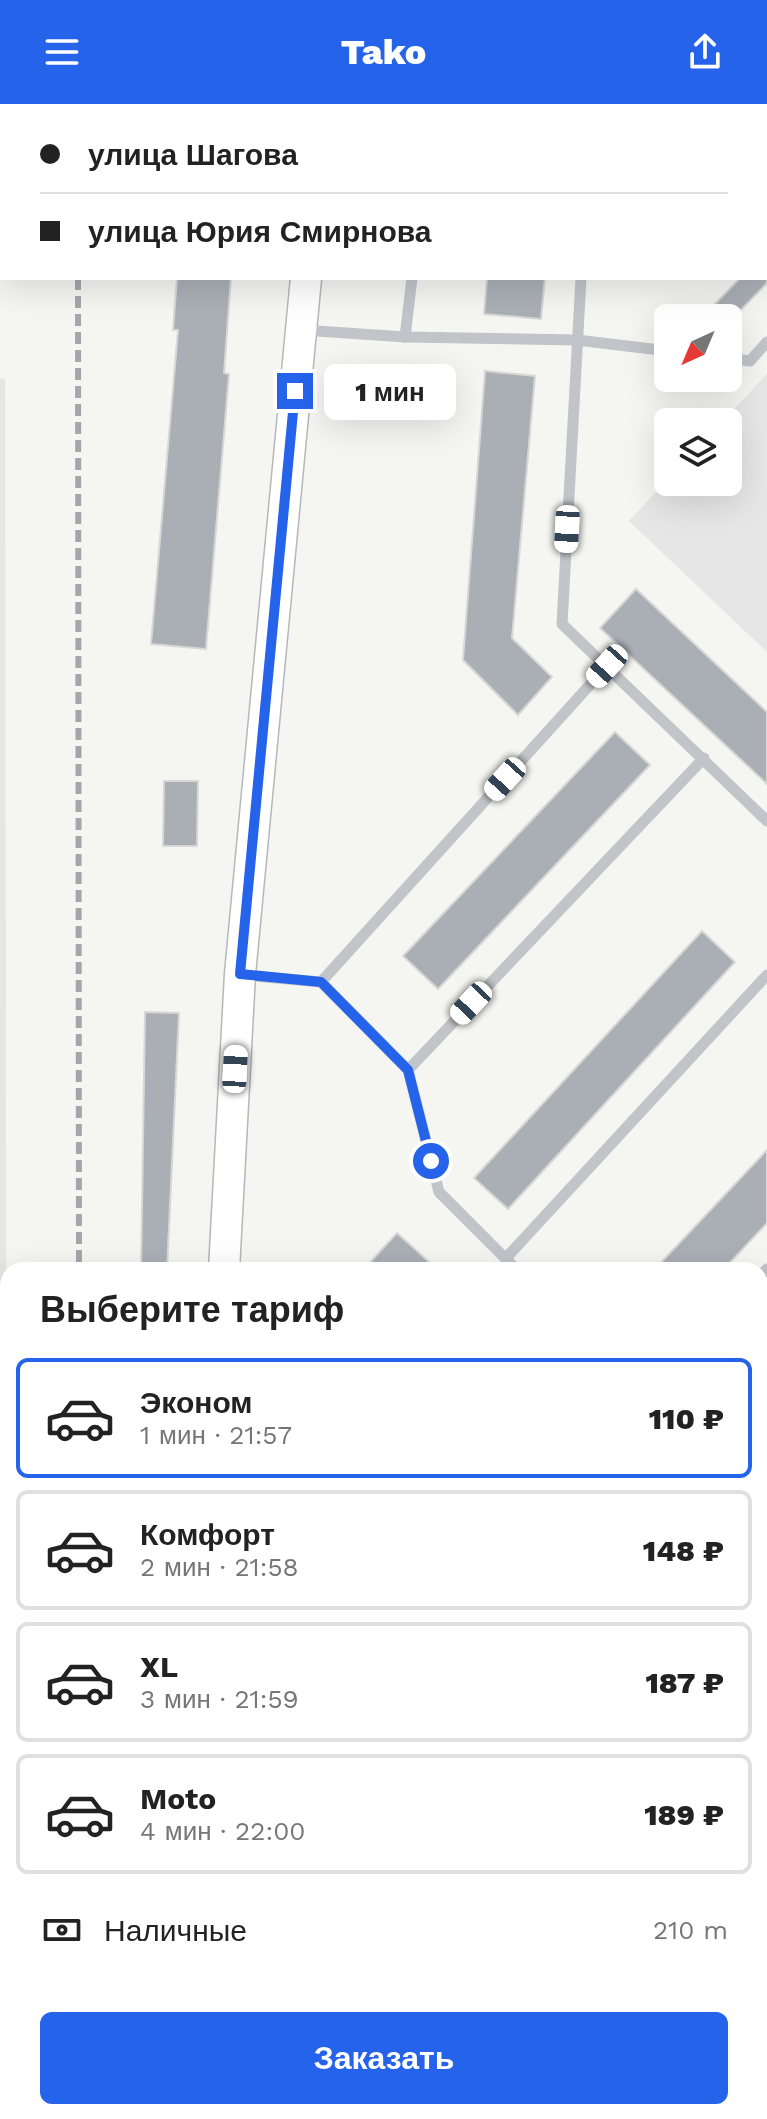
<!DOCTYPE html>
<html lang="ru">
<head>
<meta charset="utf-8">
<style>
	:root { --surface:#fff; --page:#f2f2f2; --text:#222; --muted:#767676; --line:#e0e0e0; --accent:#2563eb }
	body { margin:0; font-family:"Work Sans",sans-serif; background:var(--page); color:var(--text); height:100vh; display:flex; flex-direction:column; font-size:30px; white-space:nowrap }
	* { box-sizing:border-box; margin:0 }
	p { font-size:26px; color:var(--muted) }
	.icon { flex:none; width:44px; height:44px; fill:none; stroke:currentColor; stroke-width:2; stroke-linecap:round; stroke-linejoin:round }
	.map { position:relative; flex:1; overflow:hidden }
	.sheet { position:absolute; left:0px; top:1158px; width:768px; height:858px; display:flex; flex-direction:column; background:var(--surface); border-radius:24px 24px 0 0; box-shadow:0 8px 32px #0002 }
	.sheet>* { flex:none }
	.banner { position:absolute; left:0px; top:0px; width:768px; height:176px; box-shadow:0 8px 32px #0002; display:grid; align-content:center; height:176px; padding:0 40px; background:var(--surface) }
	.needle { width:52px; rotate:224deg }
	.controls { position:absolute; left:654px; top:200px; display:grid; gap:16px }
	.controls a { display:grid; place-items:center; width:88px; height:88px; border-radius:12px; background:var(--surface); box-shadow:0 8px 32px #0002; font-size:40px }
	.end { position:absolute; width:36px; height:36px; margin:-18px; border:10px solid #2563eb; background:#fff; box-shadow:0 0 0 4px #fff }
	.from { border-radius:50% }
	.bubble { position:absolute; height:56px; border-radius:12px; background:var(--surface); box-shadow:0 8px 32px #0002; font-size:26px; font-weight:800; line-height:56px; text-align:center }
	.car { position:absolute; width:24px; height:48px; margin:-24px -12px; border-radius:10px; box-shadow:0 0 6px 2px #0007; background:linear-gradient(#fff 24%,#345 0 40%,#fff 0 76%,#345 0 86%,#fff 0) }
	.banner b { display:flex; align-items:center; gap:28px; height:76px; font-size:30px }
	.banner b+b { border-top:2px solid var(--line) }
	.banner i { width:20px; height:20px; background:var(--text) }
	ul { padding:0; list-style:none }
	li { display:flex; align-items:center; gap:24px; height:120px; margin:0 16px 12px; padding:0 24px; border:4px solid var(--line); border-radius:12px }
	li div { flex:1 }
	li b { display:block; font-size:30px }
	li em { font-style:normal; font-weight:800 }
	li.on { border-color:var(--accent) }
	li>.icon { width:72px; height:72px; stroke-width:1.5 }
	h2 { padding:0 40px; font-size:36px; line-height:96px }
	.pay { display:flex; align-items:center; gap:20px; height:88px; padding:0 40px; font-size:30px }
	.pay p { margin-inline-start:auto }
	.button { display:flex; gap:16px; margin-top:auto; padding:16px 40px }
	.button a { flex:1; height:92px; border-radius:12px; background:var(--accent); color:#fff; font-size:32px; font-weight:800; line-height:92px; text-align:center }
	header { display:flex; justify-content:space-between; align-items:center; height:104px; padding:0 40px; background:var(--accent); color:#fff; font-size:36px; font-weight:800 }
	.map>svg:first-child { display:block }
</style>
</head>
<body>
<header><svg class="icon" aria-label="menu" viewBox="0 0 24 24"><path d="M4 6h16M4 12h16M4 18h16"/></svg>Tako<svg class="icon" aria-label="share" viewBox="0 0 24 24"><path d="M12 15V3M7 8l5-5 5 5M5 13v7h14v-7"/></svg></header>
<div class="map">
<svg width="767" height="2015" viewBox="0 0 767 2015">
	<rect width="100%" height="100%" fill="#f5f6f2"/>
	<g fill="#e6e6e6">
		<path d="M 767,270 L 767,548 L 629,417 L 668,375 L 668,378 L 728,378 L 728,318 L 722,318 Z"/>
		<path d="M 0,274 L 5,275 L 7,1761 L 0,1760 Z"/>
	</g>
	<path fill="#d6dcd4" d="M 760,1775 L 767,1779 L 767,2015 L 296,2015 L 284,2008 L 760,2008 Z"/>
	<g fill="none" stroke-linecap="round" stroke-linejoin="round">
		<g stroke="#bcc3ca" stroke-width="8">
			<path d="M 0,1776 L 8,1777"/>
			<path d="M 597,2008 L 610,2015"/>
		</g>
	</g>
	<g fill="#aaafb6" stroke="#d7d7d5" stroke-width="2">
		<path d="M 177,174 L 231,174 L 224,269 L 229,270 L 206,545 L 151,540 L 178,226 L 173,226 Z"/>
		<path d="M 487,174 L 545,174 L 541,215 L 484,210 Z"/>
		<path d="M 740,174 L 767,174 L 767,179 L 728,219 L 728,214 L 717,214 L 709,206 Z"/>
		<path d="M 485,267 L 535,272 L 512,534 L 552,573 L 518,611 L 463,556 Z"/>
		<path d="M 636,485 L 767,608 L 767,680 L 600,524 Z"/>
		<path d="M 615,628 L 650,661 L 438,885 L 403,852 Z"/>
		<path d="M 164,677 L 198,677 L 197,742 L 163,742 Z"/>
		<path d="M 702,827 L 735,858 L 508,1105 L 474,1074 Z"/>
		<path d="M 145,908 L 179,909 L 167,1166 L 141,1166 Z"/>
		<path d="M 767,1046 L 767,1119 L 723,1166 L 654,1166 Z"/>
		<path d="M 397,1129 L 438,1166 L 363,1166 Z"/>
	</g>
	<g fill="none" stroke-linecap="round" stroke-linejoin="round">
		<defs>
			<g id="secondary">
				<path d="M 324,2 L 324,0"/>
				<path d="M 224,1166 L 240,870 L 306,174"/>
				<path d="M 191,2015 L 191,2008"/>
			</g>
		</defs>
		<use href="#secondary" stroke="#b4b7bc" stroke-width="33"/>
		<path stroke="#b9bbbe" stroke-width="5" stroke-dasharray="4 4" stroke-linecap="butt" d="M 0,1294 L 8,1292"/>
		<g stroke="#c1c4c8" stroke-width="11">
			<path d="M 431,2 L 431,0"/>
			<path d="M 590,2 L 590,0"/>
			<path d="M 581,174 L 562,520 L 767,717"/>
			<path d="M 302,226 L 405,233 L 577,236 L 668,247"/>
			<path d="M 405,233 L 412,174"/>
			<path d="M 728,254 L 750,257 L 767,238"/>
			<path d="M 242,871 L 321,878 L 408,966 L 439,1088 L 517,1166"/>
			<path d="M 321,878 L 607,562"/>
			<path d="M 408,966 L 704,654"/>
			<path d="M 506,1154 L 767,871"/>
			<path d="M 760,1172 L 767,1165"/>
			<path d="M 760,1441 L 767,1447"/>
			<path d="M 760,1658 L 767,1664"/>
		</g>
		<use href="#secondary" stroke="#fff" stroke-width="30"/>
		<g stroke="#a3a6ac" stroke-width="6" stroke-dasharray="12 6" stroke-linecap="butt">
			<path d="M 78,0 L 78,2"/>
			<path d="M 78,174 L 79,1166"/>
			<path d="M 78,2015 L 78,2008"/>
		</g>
	</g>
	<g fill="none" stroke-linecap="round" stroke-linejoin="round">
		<path stroke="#2563eb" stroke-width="10" d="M 295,287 L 240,870 L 321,878 L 408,966 L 431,1057"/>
	</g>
</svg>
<div class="controls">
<a><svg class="needle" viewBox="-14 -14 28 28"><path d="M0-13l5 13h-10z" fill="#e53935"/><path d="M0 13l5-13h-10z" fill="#767676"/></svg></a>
<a><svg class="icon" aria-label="layers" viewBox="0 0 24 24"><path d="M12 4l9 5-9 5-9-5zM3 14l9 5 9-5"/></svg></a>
</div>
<i class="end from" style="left:431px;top:1057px"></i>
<i class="end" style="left:295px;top:287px"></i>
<div class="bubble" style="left:324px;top:260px;width:132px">1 мин</div>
<i class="car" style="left:567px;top:425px;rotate:183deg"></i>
<i class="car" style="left:607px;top:562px;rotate:222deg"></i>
<i class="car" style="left:505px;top:675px;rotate:222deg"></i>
<i class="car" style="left:471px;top:899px;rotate:223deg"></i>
<i class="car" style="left:235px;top:965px;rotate:3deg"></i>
<div class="banner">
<b><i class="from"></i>улица Шагова</b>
<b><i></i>улица Юрия Смирнова</b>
</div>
<section class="sheet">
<h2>Выберите тариф</h2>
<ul>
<li class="on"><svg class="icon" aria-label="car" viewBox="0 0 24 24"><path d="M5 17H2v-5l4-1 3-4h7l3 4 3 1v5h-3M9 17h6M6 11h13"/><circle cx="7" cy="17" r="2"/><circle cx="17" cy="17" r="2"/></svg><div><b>Эконом</b><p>1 мин · 21:57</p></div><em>110 ₽</em></li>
<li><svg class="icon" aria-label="car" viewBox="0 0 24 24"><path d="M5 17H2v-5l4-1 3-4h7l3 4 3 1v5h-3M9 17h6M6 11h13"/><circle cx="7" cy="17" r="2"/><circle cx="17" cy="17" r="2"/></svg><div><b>Комфорт</b><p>2 мин · 21:58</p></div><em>148 ₽</em></li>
<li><svg class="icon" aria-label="car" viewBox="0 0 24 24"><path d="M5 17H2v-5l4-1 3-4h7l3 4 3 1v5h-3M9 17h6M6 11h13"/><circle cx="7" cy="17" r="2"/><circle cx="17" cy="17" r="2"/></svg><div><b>XL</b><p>3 мин · 21:59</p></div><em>187 ₽</em></li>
<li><svg class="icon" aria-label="car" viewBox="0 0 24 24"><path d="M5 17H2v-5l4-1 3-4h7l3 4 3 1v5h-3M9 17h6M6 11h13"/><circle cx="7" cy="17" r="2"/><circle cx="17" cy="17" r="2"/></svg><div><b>Moto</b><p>4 мин · 22:00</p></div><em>189 ₽</em></li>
</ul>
<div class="pay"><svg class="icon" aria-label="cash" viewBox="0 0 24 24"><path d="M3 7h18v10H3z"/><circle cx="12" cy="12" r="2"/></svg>Наличные<p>210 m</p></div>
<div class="button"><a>Заказать</a></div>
</section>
</div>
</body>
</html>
